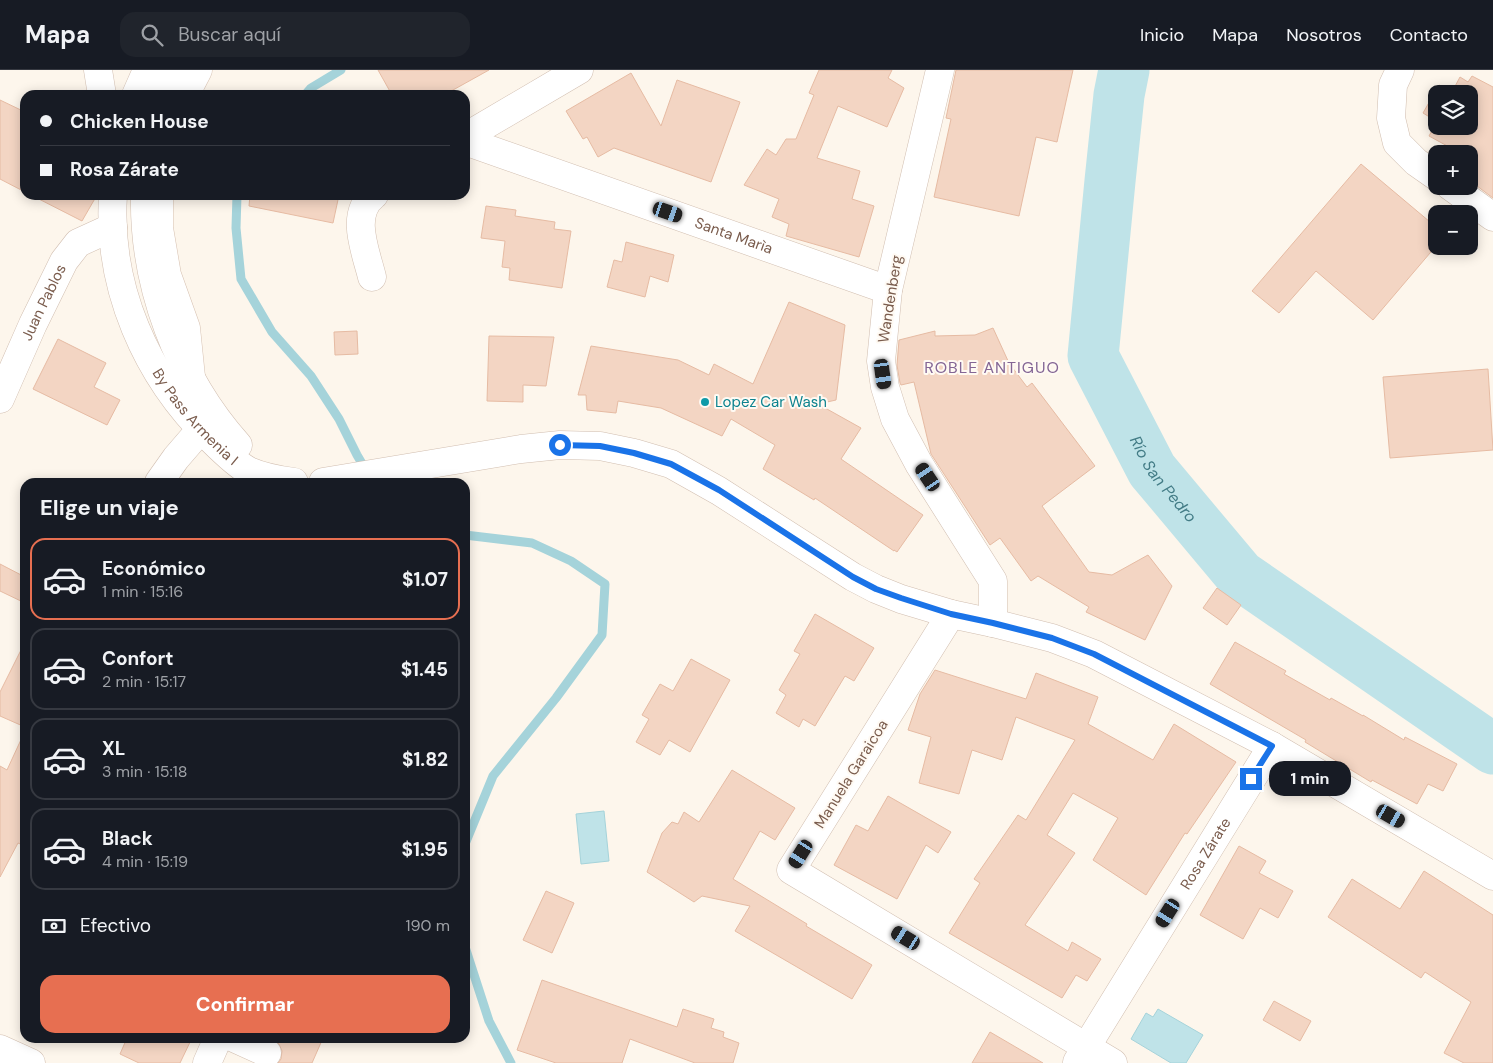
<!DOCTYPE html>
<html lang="es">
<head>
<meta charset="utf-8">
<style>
	:root { --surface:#171b24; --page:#20242c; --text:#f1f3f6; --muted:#9ea1a6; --line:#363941; --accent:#e76f51 }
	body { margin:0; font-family:"DM Sans",sans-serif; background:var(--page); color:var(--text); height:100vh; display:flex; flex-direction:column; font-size:19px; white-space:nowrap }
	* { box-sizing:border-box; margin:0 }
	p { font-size:16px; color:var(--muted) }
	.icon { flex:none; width:28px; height:28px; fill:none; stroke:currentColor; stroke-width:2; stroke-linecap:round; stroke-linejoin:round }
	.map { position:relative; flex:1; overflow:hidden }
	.side { position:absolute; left:20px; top:408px; width:450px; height:565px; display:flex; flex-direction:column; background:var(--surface); border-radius:15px; box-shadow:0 2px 12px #0003 }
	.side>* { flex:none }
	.banner { position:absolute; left:20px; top:20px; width:450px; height:110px; border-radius:15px; box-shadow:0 2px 12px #0003; display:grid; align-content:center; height:110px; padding:0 20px; background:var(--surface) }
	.fabs { position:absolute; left:1428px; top:15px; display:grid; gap:10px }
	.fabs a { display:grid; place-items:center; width:50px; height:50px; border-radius:10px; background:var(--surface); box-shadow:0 2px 12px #0003; font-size:25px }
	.end { position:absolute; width:22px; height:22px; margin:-11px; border:6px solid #1a73e8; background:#fff; box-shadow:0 0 0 2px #fff }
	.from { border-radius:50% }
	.bubble { position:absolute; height:35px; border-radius:15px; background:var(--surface); box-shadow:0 2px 12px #0003; font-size:16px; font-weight:700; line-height:35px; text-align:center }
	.car { position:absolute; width:15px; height:30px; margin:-15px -8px; border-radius:6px; box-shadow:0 0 4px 1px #0007; background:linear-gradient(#222 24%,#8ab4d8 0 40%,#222 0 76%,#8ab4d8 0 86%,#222 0) }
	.banner b { display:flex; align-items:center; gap:18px; height:48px; font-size:19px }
	.banner b+b { border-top:1px solid var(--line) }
	.banner i { width:12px; height:12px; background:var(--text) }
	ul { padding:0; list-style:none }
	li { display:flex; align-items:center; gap:15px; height:82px; margin:0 10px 8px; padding:0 10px; border:2px solid var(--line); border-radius:15px }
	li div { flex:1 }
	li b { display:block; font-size:19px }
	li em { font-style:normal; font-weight:700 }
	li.selected { border-color:var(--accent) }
	li>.icon { width:45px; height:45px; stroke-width:1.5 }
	h2 { padding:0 20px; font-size:22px; line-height:60px }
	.pay { display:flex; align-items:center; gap:12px; height:55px; padding:0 20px; font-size:19px }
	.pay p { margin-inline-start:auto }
	.cta { display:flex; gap:10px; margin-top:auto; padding:10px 20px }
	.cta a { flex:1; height:58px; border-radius:15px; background:var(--accent); color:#fff; font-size:20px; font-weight:700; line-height:58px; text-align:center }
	header { display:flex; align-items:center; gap:30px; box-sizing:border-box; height:70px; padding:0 25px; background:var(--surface); border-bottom:1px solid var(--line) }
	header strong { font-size:24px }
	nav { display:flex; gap:28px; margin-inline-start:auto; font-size:18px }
	.search { width:350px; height:45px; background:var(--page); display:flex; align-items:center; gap:12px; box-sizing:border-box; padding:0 18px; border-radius:15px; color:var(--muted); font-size:19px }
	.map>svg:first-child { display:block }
</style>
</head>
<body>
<header>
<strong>Mapa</strong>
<div class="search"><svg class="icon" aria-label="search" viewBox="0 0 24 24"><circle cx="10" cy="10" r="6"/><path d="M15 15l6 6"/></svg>Buscar aquí</div>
<nav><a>Inicio</a><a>Mapa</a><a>Nosotros</a><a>Contacto</a></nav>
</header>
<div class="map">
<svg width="1493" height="993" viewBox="0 0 1493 993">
	<rect width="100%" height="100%" fill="#fdf6ec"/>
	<g fill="#bfe3e8" stroke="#a5d3da">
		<path d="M 604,741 L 609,791 L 581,794 L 576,744 Z"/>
		<path d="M 1158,939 L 1203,965 L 1186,993 L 1171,993 L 1131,969 L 1146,943 L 1153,947 Z"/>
	</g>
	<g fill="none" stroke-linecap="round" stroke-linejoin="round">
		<g stroke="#a5d3da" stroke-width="9">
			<path d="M 305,25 L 311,18 L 341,0"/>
			<path d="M 237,125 L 236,158 L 241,209 L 272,262 L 311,306 L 339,349 L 357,385 L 367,402"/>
			<path d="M 465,465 L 532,473 L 571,491 L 605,514 L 602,565 L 556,628 L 493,706 L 465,774"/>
			<path d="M 465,877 L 489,951 L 511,993"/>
		</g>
		<path stroke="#bfe3e8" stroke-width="51" id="s1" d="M 1124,0 L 1119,25 L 1110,111 L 1093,286 L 1152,400 L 1240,505 L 1493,679"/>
	</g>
	<g fill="#f3d5c3" stroke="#e6bba3">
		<path d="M 378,0 L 489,0 L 444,25 L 392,25 Z"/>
		<path d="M 819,0 L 892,0 L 888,8 L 904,18 L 887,57 L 838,36 L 817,88 L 860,101 L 852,129 L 874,136 L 859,187 L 786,166 L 789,154 L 772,147 L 779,129 L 744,115 L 767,79 L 776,85 L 786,69 L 796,69 L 814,25 L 809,23 Z"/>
		<path d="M 956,0 L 1073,0 L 1057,72 L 1036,67 L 1019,146 L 934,127 L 951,49 L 946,48 Z"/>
		<path d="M 631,3 L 661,56 L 677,10 L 740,32 L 711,112 L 614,78 L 598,87 L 587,67 L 583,69 L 566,41 Z"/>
		<path d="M 1472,6 L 1493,17 L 1493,128 L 1469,110 L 1469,84 L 1462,84 L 1429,66 L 1436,53 L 1436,56 L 1469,56 L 1469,24 L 1436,24 L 1436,51 L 1423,43 L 1439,15 L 1452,22 L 1460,7 L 1468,12 Z"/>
		<path d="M 0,30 L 25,42 L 25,122 L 0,109 Z"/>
		<path d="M 1361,94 L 1436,157 L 1436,176 L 1373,250 L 1316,201 L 1279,243 L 1252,221 Z"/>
		<path d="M 31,125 L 97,125 L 82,151 Z"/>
		<path d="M 250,125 L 339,125 L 333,153 L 249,136 Z"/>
		<path d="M 486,136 L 516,140 L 515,146 L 555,152 L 554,159 L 571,161 L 562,218 L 509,210 L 510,198 L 502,197 L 505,171 L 481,168 Z"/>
		<path d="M 626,172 L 674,185 L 668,212 L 650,206 L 645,227 L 607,217 L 614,190 L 622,192 Z"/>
		<path d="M 789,232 L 845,255 L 836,330 L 818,334 L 861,358 L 841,389 L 923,445 L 897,482 L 894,480 L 894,481 L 815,428 L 814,430 L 763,399 L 775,375 L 731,349 L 722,366 L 661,338 L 618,331 L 616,343 L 587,340 L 586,325 L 578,325 L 591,276 L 678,290 L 709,305 L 714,294 L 753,314 Z"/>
		<path d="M 993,258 L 1009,293 L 1027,317 L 1032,313 L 1095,396 L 1042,436 L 1089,502 L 1112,505 L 1148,485 L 1172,516 L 1145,570 L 1086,542 L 1089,537 L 1038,506 L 1031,511 L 1000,468 L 990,475 L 931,384 L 914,312 L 901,315 L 900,313 L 897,295 L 899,270 L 935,261 L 935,266 L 975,265 Z"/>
		<path d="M 357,261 L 358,284 L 335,285 L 334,262 Z"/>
		<path d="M 489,266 L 554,267 L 546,316 L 523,315 L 523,332 L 487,331 Z"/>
		<path d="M 58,269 L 106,293 L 94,317 L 120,330 L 107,355 L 33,319 Z"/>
		<path d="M 1488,299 L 1493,380 L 1390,388 L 1383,307 Z"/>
		<path d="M 0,494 L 25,507 L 25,533 L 0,521 Z"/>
		<path d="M 1217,518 L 1241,535 L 1227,555 L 1203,538 Z"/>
		<path d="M 815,544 L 874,578 L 854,611 L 845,606 L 815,656 L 803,649 L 799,657 L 776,643 L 786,625 L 779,620 L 800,584 L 794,581 Z"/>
		<path d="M 25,572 L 25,657 L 0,646 L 0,622 Z"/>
		<path d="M 1235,572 L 1286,601 L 1284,604 L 1330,630 L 1331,628 L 1363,646 L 1363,645 L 1404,670 L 1405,667 L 1457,694 L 1443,721 L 1428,714 L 1417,734 L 1372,710 L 1371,712 L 1305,672 L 1306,670 L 1210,614 Z"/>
		<path d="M 691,589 L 730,610 L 690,682 L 669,670 L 660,685 L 636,672 L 649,649 L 642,645 L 660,614 L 673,621 Z"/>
		<path d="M 935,600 L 1026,629 L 1036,603 L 1098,627 L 1088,654 L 1153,690 L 1174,654 L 1236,692 L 1187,764 L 1185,763 L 1146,825 L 1093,790 L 1118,748 L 1073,723 L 1047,765 L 1075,783 L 1025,855 L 1068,881 L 1072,872 L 1101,889 L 1087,911 L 1076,905 L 1062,928 L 949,863 L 980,813 L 974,809 L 1018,745 L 1026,750 L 1075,670 L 1016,647 L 1002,690 L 972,680 L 959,724 L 919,713 L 931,667 L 908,660 L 920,624 Z"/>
		<path d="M 25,661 L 25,776 L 18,773 L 0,807 L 0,696 L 7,700 Z"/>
		<path d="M 732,700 L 795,738 L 775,770 L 760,761 L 733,809 L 807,854 L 806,856 L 872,895 L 852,929 L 735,861 L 750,836 L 702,826 L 694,832 L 647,802 L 662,763 L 672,752 L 678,754 L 684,742 L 699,752 Z"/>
		<path d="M 888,726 L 951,762 L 938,783 L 926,775 L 897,829 L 834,795 L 856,755 L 868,761 Z"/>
		<path d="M 1239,776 L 1266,791 L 1259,803 L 1293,821 L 1278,848 L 1260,838 L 1243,869 L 1200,845 Z"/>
		<path d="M 1424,801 L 1493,845 L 1493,993 L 1464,993 L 1444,983 L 1471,932 L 1425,902 L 1421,908 L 1328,847 L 1352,809 L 1400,839 Z"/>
		<path d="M 546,821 L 574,833 L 552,883 L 523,870 Z"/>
		<path d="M 542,910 L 677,957 L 683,939 L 714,949 L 711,958 L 724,962 L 723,967 L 739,973 L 733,993 L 695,993 L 630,969 L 622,993 L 556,993 L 517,980 Z"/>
		<path d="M 1274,931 L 1311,951 L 1300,971 L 1263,950 Z"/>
		<path d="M 990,962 L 1043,993 L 972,993 Z"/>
		<path d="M 127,968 L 192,968 L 180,993 L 139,993 L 120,984 Z"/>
		<path d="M 271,968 L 323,968 L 312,993 L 278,993 L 281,989 L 282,981 L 279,974 Z"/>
	</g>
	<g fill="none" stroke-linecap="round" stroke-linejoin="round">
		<defs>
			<g id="minor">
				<path d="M 940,0 L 888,220 L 881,291 L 885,317 L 895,349 L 919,394 L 993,511 L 993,553"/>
				<path d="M 1400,0 L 1393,15 L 1391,48 L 1397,73 L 1416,92 L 1436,106"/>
				<path d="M 465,67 L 579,0"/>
				<path id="s2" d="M 465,71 L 888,220"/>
				<path d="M 1450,116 L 1493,147"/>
				<path d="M 372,207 C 366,182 349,144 374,125"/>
				<path id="s3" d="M 0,329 L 33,254 L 64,191 L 78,173 L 113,157"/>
				<path d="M 159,412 L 176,388 L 201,359"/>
				<path d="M 951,544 L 791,800 L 1113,993"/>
				<path d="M 234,968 L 267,983"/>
				<path d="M 0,979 L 31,993"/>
				<path id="s4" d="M 1077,992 L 1272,676"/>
				<path d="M 207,993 L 218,968"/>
			</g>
			<g id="tertiary">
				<path d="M 98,0 L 102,25"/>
				<path d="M 136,25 L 147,0"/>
				<path d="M 162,25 L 174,0"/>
				<path id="s5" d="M 113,125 C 107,217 146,306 211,369 C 221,379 237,395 249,401 C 263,407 279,410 294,412"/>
				<path d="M 145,125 C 143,215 178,308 238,375"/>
				<path d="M 323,412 L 521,379 L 560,375 L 600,376 L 634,383 L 671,394 L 719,421 L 853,507 L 876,519 L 901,529 L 951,544 L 993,553 L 1052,568 L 1094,584 L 1272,676 L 1493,806"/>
			</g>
			<g id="secondary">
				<path d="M 185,25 L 198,0"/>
				<path d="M 159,125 L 159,158 L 167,205 L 186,258 L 191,307"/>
			</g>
		</defs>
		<use href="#minor" stroke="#d1beb0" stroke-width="29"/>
		<use href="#tertiary" stroke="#d1beb0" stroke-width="29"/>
		<use href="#secondary" stroke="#d6c0b0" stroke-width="29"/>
		<use href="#minor" stroke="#fff" stroke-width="28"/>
		<use href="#tertiary" stroke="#fff" stroke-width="28"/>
		<use href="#secondary" stroke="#fff" stroke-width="28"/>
	</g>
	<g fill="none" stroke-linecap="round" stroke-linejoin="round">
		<path stroke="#1a73e8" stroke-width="6" d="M 560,375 L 600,376 L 634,383 L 671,394 L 719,420 L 853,507 L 876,519 L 901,528 L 951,544 L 993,553 L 1052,568 L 1094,584 L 1272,676 L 1251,709"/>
	</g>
	<circle fill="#0f9aa8" stroke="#fffaf3" stroke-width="2" cx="705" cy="332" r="5"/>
	<g text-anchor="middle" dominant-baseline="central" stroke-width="4" stroke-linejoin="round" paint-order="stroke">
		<g font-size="15" fill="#7a5c4d" stroke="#fffaf3">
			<text stroke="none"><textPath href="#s2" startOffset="285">Santa Marìa</textPath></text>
			<text transform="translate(890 229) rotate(-81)">Wandenberg</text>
			<text stroke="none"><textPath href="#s3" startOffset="106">Juan Pablos</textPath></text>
			<text stroke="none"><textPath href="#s5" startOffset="244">By Pass Armenia I</textPath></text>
			<text transform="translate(851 704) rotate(-58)">Manuela Garaicoa</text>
			<text stroke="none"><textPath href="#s4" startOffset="245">Rosa Zárate</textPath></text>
		</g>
		<g font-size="15" fill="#0d838f" stroke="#fffaf3" text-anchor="start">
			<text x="715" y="332">Lopez Car Wash</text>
		</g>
		<g font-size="16" letter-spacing="1" fill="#846695" stroke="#fffaf3">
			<text x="992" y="297">ROBLE ANTIGUO</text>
		</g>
		<g font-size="16" font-style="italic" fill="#437c86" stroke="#fffaf3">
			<text stroke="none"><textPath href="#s1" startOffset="430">Río San Pedro</textPath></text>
		</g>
	</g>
</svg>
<div class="fabs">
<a><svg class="icon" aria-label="layers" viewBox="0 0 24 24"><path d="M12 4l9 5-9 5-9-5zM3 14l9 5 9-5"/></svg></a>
<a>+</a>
<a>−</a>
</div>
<i class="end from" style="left:560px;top:375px"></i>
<i class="end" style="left:1251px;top:709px"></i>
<div class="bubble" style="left:1269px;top:691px;width:82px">1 min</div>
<i class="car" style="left:668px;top:142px;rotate:109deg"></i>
<i class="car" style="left:883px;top:304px;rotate:172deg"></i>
<i class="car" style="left:928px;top:407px;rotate:326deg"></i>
<i class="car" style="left:1391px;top:746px;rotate:120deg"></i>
<i class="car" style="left:801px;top:784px;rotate:212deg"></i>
<i class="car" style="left:1168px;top:843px;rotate:212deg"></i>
<i class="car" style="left:906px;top:868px;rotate:301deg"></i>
<div class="banner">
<b><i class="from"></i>Chicken House</b>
<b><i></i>Rosa Zárate</b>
</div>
<section class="side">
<h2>Elige un viaje</h2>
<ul>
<li class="selected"><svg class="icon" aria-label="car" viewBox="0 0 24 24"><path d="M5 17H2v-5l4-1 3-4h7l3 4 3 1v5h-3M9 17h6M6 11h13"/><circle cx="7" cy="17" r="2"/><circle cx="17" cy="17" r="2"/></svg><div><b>Económico</b><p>1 min · 15:16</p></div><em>$1.07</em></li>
<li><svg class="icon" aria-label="car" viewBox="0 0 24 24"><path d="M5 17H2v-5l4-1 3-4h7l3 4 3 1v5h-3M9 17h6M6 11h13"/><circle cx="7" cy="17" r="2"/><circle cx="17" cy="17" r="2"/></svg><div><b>Confort</b><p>2 min · 15:17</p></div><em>$1.45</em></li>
<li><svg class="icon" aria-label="car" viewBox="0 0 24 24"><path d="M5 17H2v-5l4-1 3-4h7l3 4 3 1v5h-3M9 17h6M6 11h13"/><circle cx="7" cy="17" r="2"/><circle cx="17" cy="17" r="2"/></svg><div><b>XL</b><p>3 min · 15:18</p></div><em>$1.82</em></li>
<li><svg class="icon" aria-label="car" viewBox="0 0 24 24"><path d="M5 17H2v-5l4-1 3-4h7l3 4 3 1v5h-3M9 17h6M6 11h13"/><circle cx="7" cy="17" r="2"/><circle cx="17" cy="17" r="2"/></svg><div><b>Black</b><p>4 min · 15:19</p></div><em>$1.95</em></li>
</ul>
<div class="pay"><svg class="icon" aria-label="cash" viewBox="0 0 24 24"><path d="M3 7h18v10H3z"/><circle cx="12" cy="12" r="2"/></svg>Efectivo<p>190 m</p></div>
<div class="cta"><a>Confirmar</a></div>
</section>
</div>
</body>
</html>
